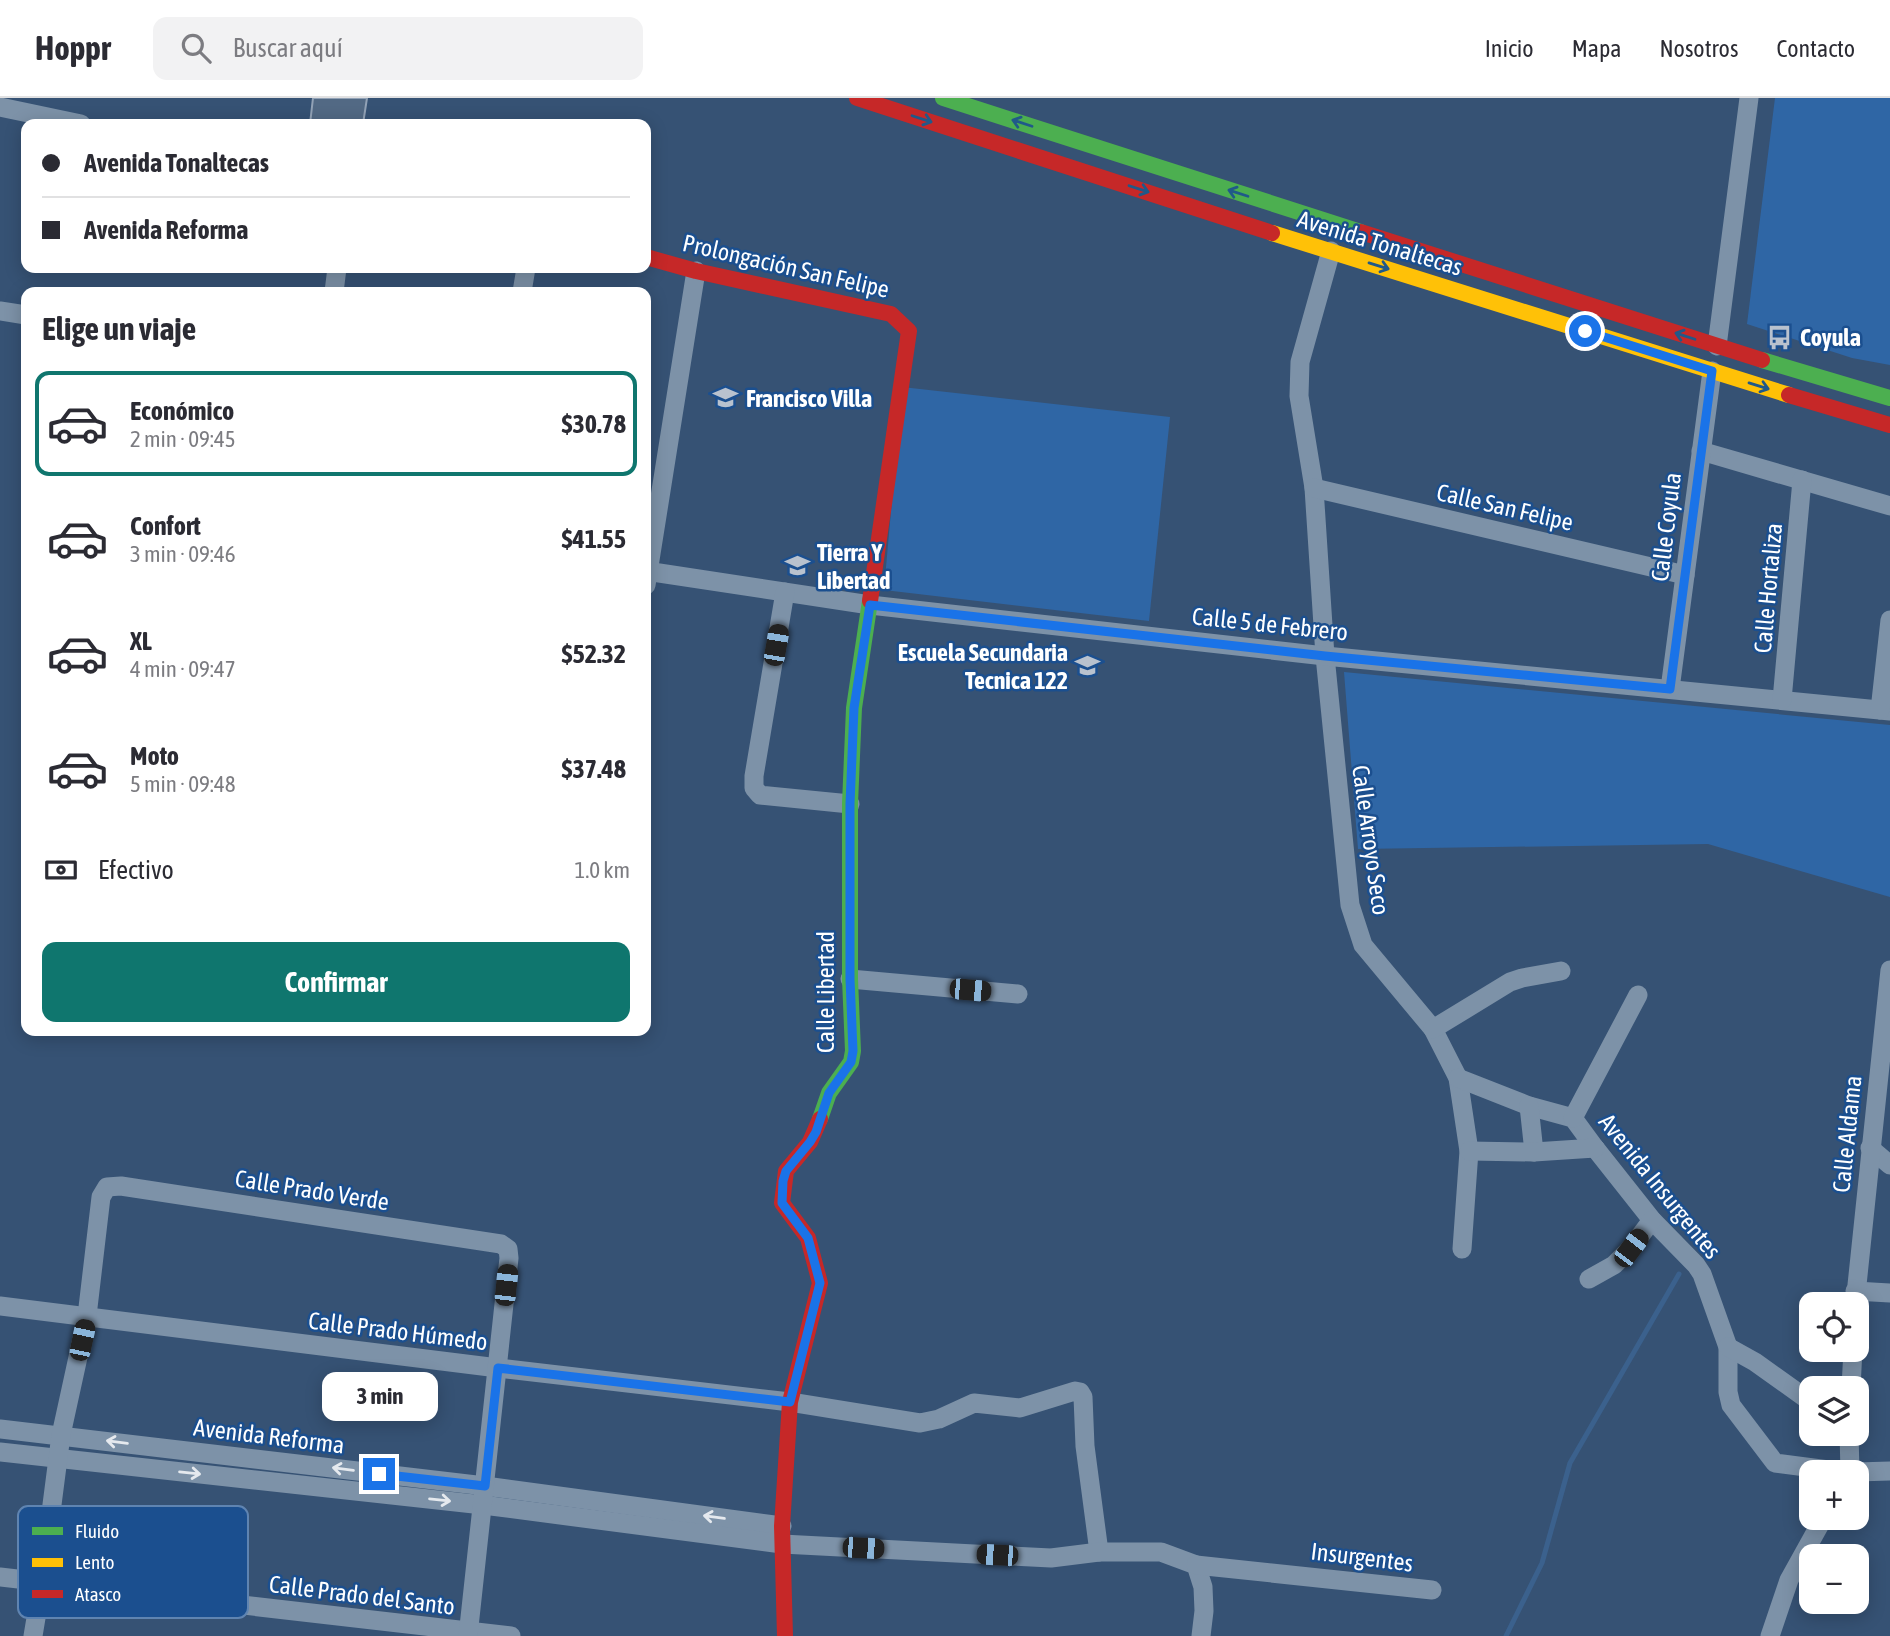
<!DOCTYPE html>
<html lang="es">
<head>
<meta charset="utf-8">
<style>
	:root { --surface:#fff; --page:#f2f2f3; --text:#2b2b33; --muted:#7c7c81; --line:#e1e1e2; --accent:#0f766e }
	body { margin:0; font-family:"Asap Condensed",sans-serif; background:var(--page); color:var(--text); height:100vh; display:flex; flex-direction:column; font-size:26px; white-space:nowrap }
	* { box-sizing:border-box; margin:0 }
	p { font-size:23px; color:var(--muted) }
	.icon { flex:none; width:38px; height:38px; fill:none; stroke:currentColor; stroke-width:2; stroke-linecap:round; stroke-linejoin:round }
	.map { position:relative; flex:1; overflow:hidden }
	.sheet { position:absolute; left:21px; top:189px; width:630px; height:749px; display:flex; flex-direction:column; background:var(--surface); border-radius:14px; box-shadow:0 4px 18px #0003 }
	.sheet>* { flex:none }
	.top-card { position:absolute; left:21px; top:21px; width:630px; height:154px; border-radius:14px; box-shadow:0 4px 18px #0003; display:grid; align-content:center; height:154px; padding:0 21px; background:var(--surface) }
	.controls { position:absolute; left:1799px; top:1194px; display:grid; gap:14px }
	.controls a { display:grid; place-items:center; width:70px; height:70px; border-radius:14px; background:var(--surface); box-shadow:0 4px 18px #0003; font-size:35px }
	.end { position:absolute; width:32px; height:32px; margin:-16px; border:9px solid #1a73e8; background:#fff; box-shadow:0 0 0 4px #fff }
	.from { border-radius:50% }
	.bubble { position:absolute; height:49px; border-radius:14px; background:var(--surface); box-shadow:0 4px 18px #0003; font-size:23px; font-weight:700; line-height:49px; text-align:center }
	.car { position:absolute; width:21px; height:42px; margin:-21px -10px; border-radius:9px; box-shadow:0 0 5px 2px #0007; background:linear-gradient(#222 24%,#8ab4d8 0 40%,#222 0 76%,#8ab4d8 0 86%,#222 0) }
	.top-card b { display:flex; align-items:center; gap:24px; height:66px; font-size:26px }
	.top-card b+b { border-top:2px solid var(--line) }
	.top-card i { width:18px; height:18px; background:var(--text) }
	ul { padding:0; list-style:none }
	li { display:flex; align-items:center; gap:21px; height:105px; margin:0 14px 10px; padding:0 7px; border:4px solid transparent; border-radius:14px }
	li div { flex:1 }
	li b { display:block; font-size:26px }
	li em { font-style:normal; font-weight:700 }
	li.on { border-color:var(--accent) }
	li>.icon { width:63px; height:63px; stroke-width:1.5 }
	h2 { padding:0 21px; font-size:32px; line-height:84px }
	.pay { display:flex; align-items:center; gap:18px; height:77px; padding:0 21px; font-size:26px }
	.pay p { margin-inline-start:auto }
	.cta { display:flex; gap:14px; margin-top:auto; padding:14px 21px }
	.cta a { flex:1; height:80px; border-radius:14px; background:var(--accent); color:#fff; font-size:28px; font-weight:700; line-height:80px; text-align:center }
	header { display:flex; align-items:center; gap:42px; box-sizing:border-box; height:98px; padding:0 35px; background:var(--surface); border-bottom:2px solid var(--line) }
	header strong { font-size:33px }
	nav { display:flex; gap:38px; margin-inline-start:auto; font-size:24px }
	.search { width:490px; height:63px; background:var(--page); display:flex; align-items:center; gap:18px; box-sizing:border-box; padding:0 24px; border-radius:14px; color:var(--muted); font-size:26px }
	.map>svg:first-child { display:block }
</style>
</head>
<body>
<header>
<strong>Hoppr</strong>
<div class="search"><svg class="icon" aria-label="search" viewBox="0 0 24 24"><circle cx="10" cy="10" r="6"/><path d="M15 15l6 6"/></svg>Buscar aquí</div>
<nav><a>Inicio</a><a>Mapa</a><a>Nosotros</a><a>Contacto</a></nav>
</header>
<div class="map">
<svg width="1890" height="1538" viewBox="0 0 1890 1538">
	<rect width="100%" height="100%" fill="#365274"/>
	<g fill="#2f66a5">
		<path d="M 1775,0 L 1890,0 L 1890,267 L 1852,260 L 1747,226 Z"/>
		<path d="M 902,289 L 1170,319 L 1149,523 L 884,492 Z"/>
		<path d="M 1344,574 L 1890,627 L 1890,799 L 1708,746 L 1358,751 Z"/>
	</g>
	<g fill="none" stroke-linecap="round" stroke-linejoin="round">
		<path stroke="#3b618d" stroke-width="5" d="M 1506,1538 L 1542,1465 L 1570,1365 L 1679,1176"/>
	</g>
	<path fill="#526984" stroke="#92a2b6" stroke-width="2" d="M 313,0 L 367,0 L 363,26 L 310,26 Z"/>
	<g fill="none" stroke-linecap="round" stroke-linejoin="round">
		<g stroke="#7d92a8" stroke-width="19">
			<path d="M 0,9 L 81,26"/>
			<path d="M 1331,153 L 1300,264 L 1299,298 L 1314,390 L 1325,558 L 1350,807 L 1363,847 L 1433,931 L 1458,980 L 1469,1053 L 1462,1151"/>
			<path d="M 334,194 L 337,170"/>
			<path d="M 522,194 L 526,170"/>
			<path d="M 0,213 L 26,217"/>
			<path d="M 1717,248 L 1749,0"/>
			<path d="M 1701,353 L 1890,408"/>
			<path d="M 1314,390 L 1685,477"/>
			<path d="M 646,473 L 870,507 L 1325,558 L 1890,613"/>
			<path d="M 646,487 L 696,173"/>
			<path d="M 785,494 L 754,678 L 754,690 L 760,697 L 850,706"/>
			<path d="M 1670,591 L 1712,273"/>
			<path d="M 1782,602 L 1802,382"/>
			<path d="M 1880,612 L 1890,522"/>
			<path d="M 850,881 L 1018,896"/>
			<path d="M 1433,931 L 1510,884 L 1522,880 L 1561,873"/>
			<path d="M 1458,980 L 1529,1008 L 1573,1020 L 1595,1050 L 1652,1122 L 1696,1167 L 1702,1176 L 1728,1249 L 1728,1294 L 1731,1307 L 1775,1365 L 1844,1374"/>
			<path d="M 1529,1008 L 1534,1054"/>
			<path d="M 1573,1020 L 1638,897"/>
			<path d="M 1870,1050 L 1890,1067"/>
			<path d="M 1469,1053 L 1534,1054 L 1595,1050"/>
			<path d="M 1589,1181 L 1614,1167 L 1631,1150 L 1652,1122"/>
			<path d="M 1855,1193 L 1890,1195"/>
			<path d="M 1855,1206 L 1890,872"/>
			<path d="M 0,1208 L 498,1270 L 790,1304 L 920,1325 L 939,1321 L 974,1305 L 1020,1310 L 1075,1293 L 1080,1294 L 1083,1299 L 1085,1348 L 1099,1454"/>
			<path d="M 1728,1249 L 1755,1264 L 1811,1304"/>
			<path d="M 1851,1290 L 1853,1251"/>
			<path d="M 0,1331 L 485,1388 L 782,1428"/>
			<path d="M 1849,1335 L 1850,1374"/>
			<path d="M 0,1354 L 483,1407 L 782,1446 L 1051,1460 L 1099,1454 L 1161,1454 L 1196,1467 L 1203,1489 L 1204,1513 L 1201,1538"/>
			<path d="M 1857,1374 L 1890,1373"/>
			<path d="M 1196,1467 L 1432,1492"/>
			<path d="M 0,1479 L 511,1538"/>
			<path d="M 33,1538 L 42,1484 L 61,1337 L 87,1218 L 101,1099 L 107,1089 L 121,1088 L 501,1146 L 508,1151 L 509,1160 L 468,1538"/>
			<path d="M 1770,1538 L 1789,1482 L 1824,1419"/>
		</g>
		<g stroke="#4caf50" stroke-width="16">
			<path d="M 943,0 L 1361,134"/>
			<path d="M 1762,262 L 1890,300"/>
			<path d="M 820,1021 L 829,995 L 851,964 L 853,953 L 850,881 L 850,706 L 854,610 L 870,503"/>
		</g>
		<path stroke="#ffc107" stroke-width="16" d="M 1272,135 L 1789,297"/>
		<g stroke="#c62828" stroke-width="16">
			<path d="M 857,0 L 1272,135"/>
			<path d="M 1361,134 L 1762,262"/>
			<path d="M 646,159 L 696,173 L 891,216 L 909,233 L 870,503"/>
			<path d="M 1789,297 L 1890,327"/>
			<path d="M 785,1538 L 782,1428 L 790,1304 L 820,1185 L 808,1140 L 782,1105 L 786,1073 L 810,1044 L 820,1021"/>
		</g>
	</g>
	<defs><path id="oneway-shaft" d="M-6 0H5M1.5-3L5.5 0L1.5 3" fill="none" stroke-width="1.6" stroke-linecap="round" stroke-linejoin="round" transform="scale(1.75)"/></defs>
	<g stroke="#205989">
		<use href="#oneway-shaft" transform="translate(922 21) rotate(18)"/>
		<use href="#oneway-shaft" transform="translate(1022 25) rotate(-162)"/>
		<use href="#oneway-shaft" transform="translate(1139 91) rotate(18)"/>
		<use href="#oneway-shaft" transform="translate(1238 95) rotate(-162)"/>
		<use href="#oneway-shaft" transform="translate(1379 168) rotate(17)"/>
		<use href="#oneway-shaft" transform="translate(1685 238) rotate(-162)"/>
		<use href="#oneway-shaft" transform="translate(1759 288) rotate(17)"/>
	</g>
	<g stroke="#e5e9ee">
		<use href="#oneway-shaft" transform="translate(117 1344) rotate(-173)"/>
		<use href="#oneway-shaft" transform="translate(343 1371) rotate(-173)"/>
		<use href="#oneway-shaft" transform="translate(190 1375) rotate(6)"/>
		<use href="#oneway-shaft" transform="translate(440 1402) rotate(6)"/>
		<use href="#oneway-shaft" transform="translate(714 1419) rotate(-172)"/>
	</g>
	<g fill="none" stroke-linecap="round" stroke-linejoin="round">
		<path stroke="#1a73e8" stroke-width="9" d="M 379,1376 L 485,1388 L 498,1270 L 790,1304 L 820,1185 L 808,1140 L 782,1105 L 783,1083 L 786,1073 L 810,1044 L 816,1034 L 829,995 L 851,964 L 853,953 L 850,881 L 850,706 L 854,610 L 870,507 L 1325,558 L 1670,591 L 1712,273 L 1585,233"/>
	</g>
	<defs>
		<symbol id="bus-bare" viewBox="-9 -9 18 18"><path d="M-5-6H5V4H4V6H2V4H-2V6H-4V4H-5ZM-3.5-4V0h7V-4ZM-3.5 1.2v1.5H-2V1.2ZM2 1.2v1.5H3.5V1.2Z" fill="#b9c2ce" stroke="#1b4f8f" stroke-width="2.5" paint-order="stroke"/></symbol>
		<symbol id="school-bare" viewBox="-9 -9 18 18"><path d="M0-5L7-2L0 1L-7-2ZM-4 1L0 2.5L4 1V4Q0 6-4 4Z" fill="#b9c2ce" stroke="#1b4f8f" stroke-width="2.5" paint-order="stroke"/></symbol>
	</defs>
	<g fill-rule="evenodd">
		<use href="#bus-bare" x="1762" y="222" width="35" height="35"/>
		<use href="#school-bare" x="708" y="282" width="35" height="35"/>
		<use href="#school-bare" x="780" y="450" width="35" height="35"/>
		<use href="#school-bare" x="1070" y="550" width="35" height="35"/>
	</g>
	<g text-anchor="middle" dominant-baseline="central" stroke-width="5" stroke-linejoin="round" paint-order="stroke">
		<g font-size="24" fill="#fff" stroke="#1b4f8f">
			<text transform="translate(1380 145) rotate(17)">Avenida Tonaltecas</text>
			<text transform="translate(786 168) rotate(13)">Prolongación San Felipe</text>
			<text transform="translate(1505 409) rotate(13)">Calle San Felipe</text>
			<text transform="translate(1666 429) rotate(-83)">Calle Coyula</text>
			<text transform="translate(1768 490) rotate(-85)">Calle Hortaliza</text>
			<text transform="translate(1270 526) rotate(6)">Calle 5 de Febrero</text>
			<text transform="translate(1371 742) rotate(82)">Calle Arroyo Seco</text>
			<text transform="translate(825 894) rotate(-90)">Calle Libertad</text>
			<text transform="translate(1847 1036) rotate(-84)">Calle Aldama</text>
			<text transform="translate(1660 1088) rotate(51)">Avenida Insurgentes</text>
			<text transform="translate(312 1092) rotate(9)">Calle Prado Verde</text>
			<text transform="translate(398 1233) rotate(7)">Calle Prado Húmedo</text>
			<text transform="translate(269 1338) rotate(7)">Avenida Reforma</text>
			<text transform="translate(1362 1459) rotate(7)">Insurgentes</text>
			<text transform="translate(362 1497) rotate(7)">Calle Prado del Santo</text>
		</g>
		<g font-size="24" font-weight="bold" fill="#fff" stroke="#1b4f8f" text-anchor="start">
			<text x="1800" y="239">Coyula</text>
			<text x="746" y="300">Francisco Villa</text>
			<text x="817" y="454">Tierra Y<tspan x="817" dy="28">Libertad</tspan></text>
			<text x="1068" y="554" text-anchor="end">Escuela Secundaria<tspan x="1068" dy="28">Tecnica 122</tspan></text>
		</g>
	</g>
	<rect x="18" y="1408" width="230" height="112" rx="10" fill="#1b4f8f" stroke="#5f84b1" stroke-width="2"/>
	<rect x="32" y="1429" width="31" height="8" fill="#4caf50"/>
	<rect x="32" y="1460" width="31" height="9" fill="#ffc107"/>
	<rect x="32" y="1492" width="31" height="8" fill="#c62828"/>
	<g font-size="19" fill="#fff">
		<text x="75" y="1440">Fluido</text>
		<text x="75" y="1471">Lento</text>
		<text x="75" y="1503">Atasco</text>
	</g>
</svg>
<div class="controls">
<a><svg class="icon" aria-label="locate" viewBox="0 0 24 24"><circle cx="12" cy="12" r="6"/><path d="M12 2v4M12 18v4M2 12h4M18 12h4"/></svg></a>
<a><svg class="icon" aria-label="layers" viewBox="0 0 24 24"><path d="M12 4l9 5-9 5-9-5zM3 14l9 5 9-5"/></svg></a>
<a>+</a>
<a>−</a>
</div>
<i class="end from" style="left:1585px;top:233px"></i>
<i class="end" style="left:379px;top:1376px"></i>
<div class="bubble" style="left:322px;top:1274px;width:116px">3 min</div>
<i class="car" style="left:776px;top:547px;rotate:10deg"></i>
<i class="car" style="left:970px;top:892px;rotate:95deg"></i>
<i class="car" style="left:1631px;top:1150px;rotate:37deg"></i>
<i class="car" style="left:506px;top:1187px;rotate:6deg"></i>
<i class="car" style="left:82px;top:1242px;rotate:12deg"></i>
<i class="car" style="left:863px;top:1450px;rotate:93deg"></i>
<i class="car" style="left:997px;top:1457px;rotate:273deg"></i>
<div class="top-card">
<b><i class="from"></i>Avenida Tonaltecas</b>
<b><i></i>Avenida Reforma</b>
</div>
<section class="sheet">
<h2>Elige un viaje</h2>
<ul>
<li class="on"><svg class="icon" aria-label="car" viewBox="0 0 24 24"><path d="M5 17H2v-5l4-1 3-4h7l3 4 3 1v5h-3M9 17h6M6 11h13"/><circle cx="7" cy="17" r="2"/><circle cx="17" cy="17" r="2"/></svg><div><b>Económico</b><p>2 min · 09:45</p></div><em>$30.78</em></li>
<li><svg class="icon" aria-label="car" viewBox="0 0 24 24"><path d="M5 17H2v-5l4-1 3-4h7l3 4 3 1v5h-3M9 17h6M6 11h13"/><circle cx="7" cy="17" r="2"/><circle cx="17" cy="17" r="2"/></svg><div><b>Confort</b><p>3 min · 09:46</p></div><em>$41.55</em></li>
<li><svg class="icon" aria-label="car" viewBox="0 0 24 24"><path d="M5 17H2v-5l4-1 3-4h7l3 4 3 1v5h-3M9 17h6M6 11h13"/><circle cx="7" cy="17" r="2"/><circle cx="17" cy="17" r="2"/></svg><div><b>XL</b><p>4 min · 09:47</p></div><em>$52.32</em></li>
<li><svg class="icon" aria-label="car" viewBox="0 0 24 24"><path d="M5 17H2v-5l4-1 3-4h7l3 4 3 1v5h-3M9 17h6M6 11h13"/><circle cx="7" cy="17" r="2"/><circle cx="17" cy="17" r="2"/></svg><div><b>Moto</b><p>5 min · 09:48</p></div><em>$37.48</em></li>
</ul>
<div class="pay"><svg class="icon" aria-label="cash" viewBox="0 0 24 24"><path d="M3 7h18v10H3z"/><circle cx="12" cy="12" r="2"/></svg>Efectivo<p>1.0 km</p></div>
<div class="cta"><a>Confirmar</a></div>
</section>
</div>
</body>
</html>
